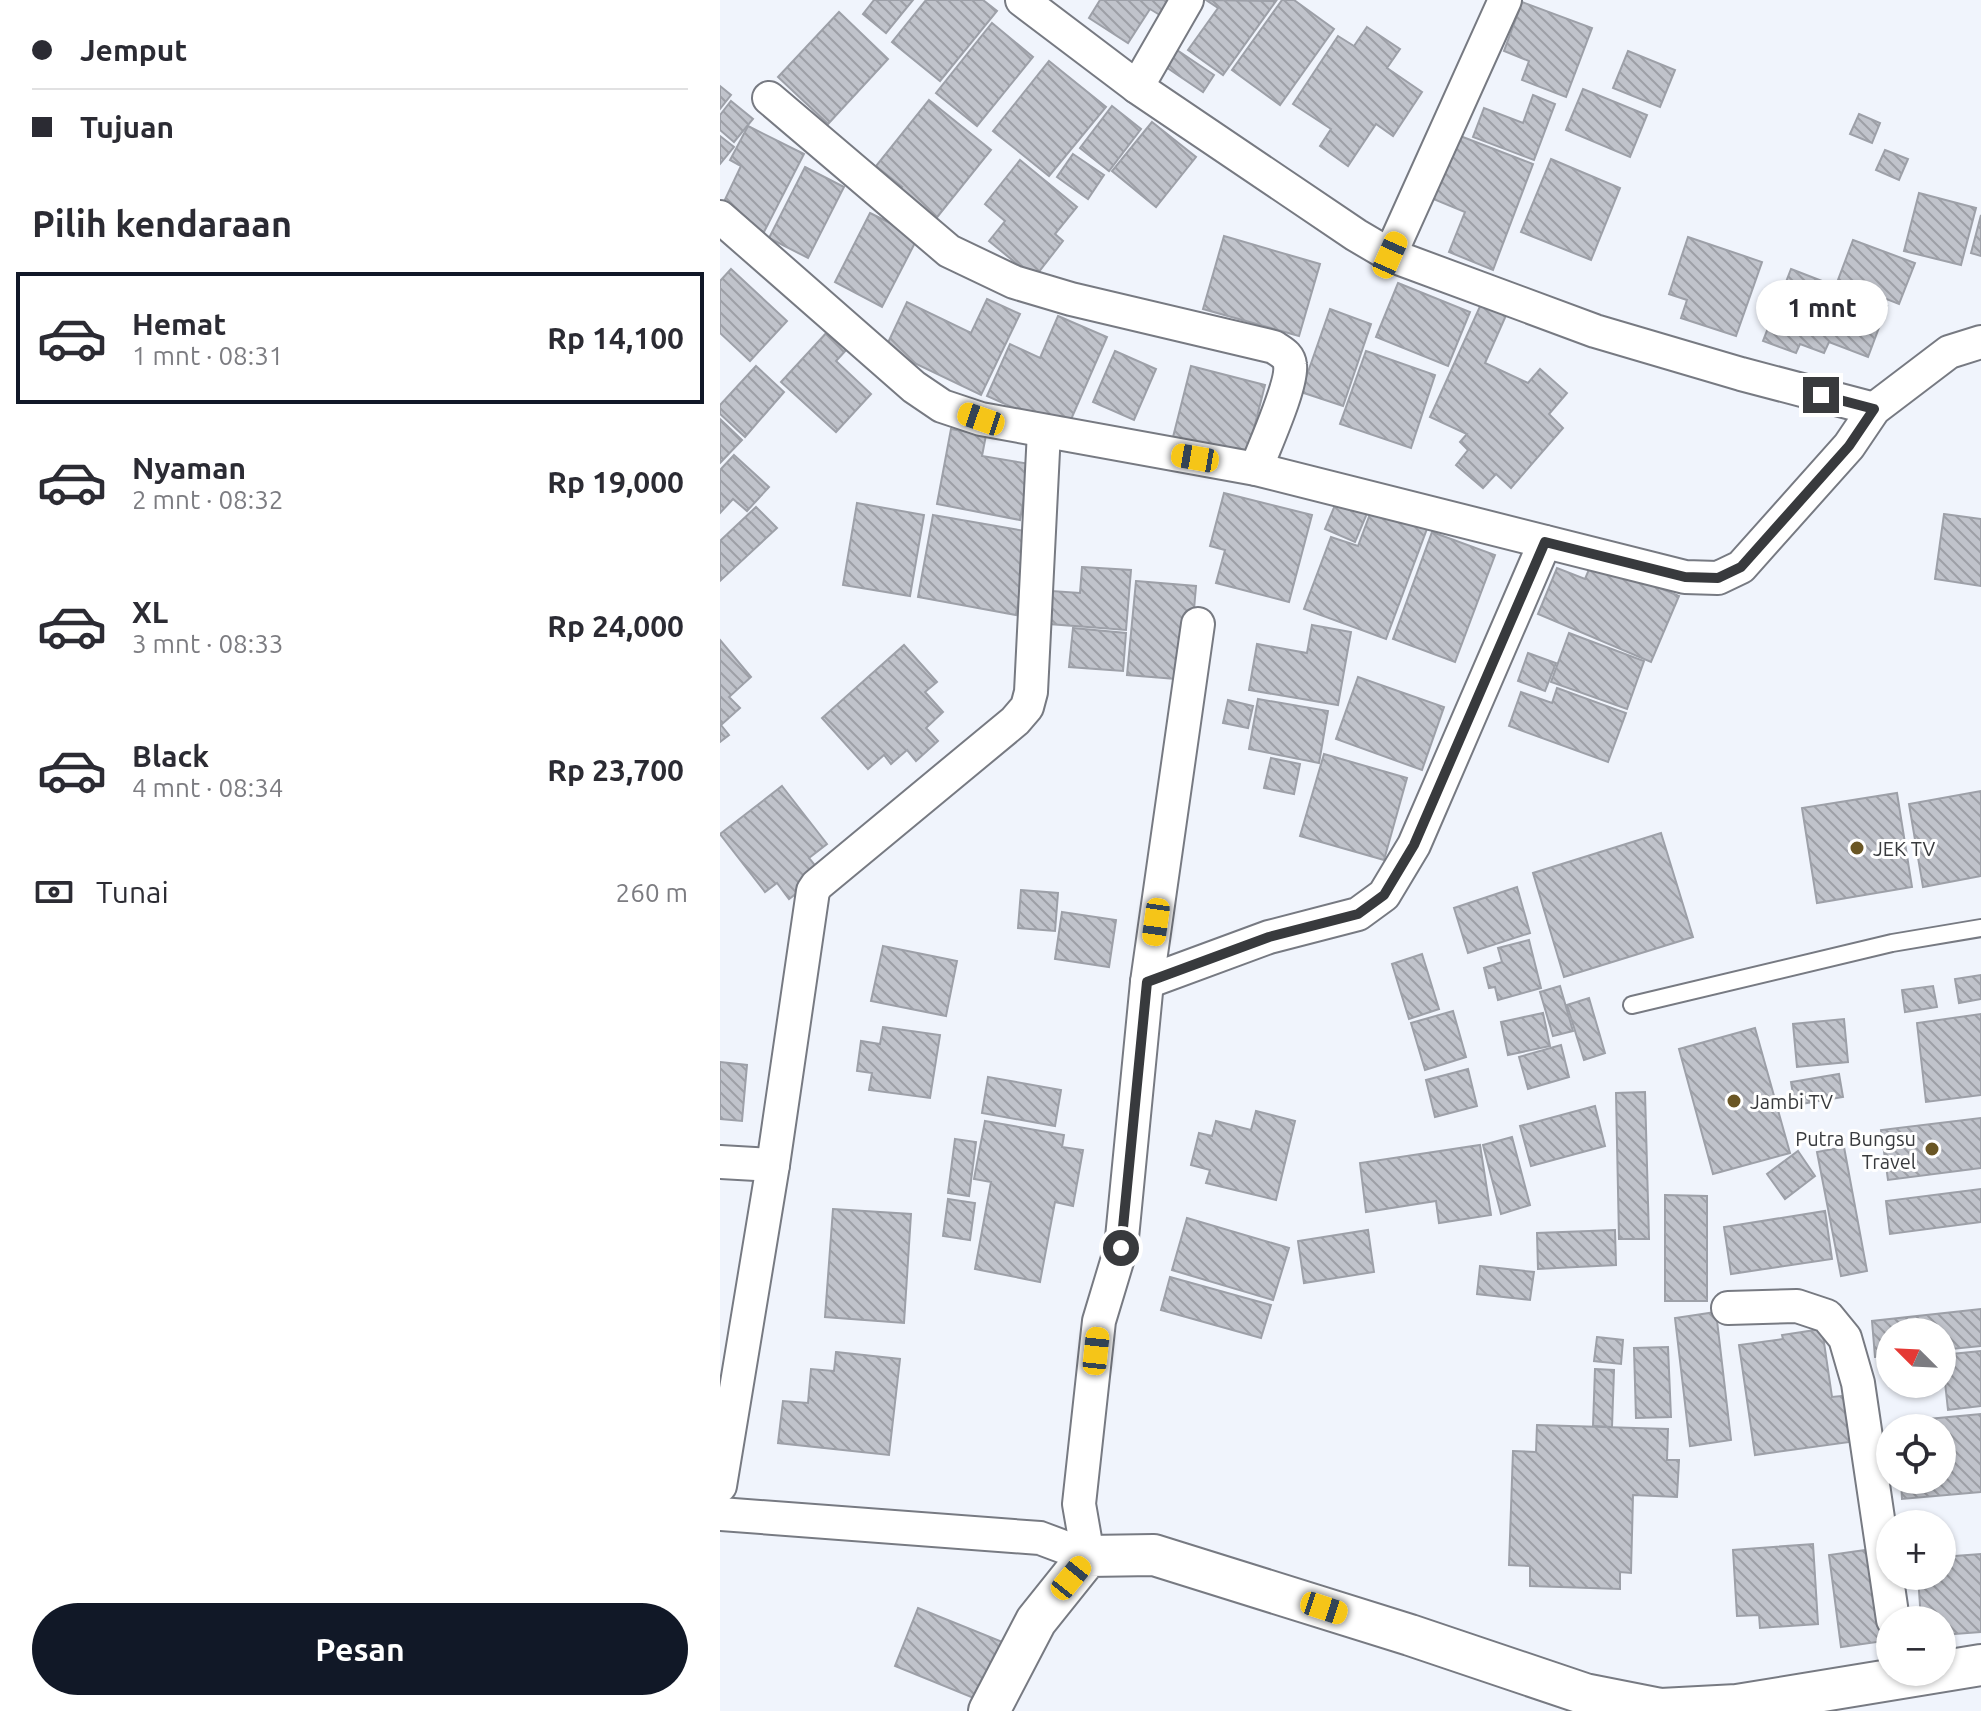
<!DOCTYPE html>
<html lang="id">
<head>
<meta charset="utf-8">
<style>
	:root { --surface:#fff; --page:#f2f2f3; --text:#2b2b33; --muted:#7c7c81; --line:#e1e1e2; --accent:#111827 }
	body { margin:0; font-family:Ubuntu,sans-serif; background:var(--page); color:var(--text); height:100vh; display:flex; flex-direction:column; font-size:30px; white-space:nowrap }
	* { box-sizing:border-box; margin:0 }
	p { font-size:26px; color:var(--muted) }
	.icon { flex:none; width:44px; height:44px; fill:none; stroke:currentColor; stroke-width:2; stroke-linecap:round; stroke-linejoin:round }
	.map { position:relative; flex:1; overflow:hidden }
	.drawer { display:flex; flex-direction:column; background:var(--surface); width:720px }
	.drawer>* { flex:none }
	.hud { display:grid; align-content:center; height:176px; padding:0 32px; background:var(--surface) }
	.needle { width:52px; rotate:294deg }
	.fabs { position:absolute; left:1156px; top:1318px; display:grid; gap:16px }
	.fabs a { display:grid; place-items:center; width:80px; height:80px; border-radius:50%; background:var(--surface); box-shadow:0 2px 6px #0004; font-size:40px }
	.end { position:absolute; width:36px; height:36px; margin:-18px; border:10px solid #383a3d; background:#fff; box-shadow:0 0 0 4px #fff }
	.from { border-radius:50% }
	.bubble { position:absolute; height:56px; border-radius:28px; background:var(--surface); box-shadow:0 2px 6px #0004; font-size:26px; font-weight:600; line-height:56px; text-align:center }
	.car { position:absolute; width:24px; height:48px; margin:-24px -12px; border-radius:10px; box-shadow:0 0 6px 2px #0007; background:linear-gradient(#f5c518 24%,#345 0 40%,#f5c518 0 76%,#345 0 86%,#f5c518 0) }
	.hud b { display:flex; align-items:center; gap:28px; height:76px; font-size:30px }
	.hud b+b { border-top:2px solid var(--line) }
	.hud i { width:20px; height:20px; background:var(--text) }
	ul { padding:0; list-style:none }
	li { display:flex; align-items:center; gap:24px; height:132px; margin:0 16px 12px; padding:0 16px; border:4px solid transparent; border-radius:0px }
	li div { flex:1 }
	li b { display:block; font-size:30px }
	li em { font-style:normal; font-weight:600 }
	li.active { border-color:var(--accent) }
	li>.icon { width:72px; height:72px; stroke-width:1.5 }
	h2 { padding:0 32px; font-size:36px; line-height:96px }
	.pay { display:flex; align-items:center; gap:20px; height:88px; padding:0 32px; font-size:30px }
	.pay p { margin-inline-start:auto }
	.cta { display:flex; gap:16px; margin-top:auto; padding:16px 32px }
	.cta a { flex:1; height:92px; border-radius:48px; background:var(--accent); color:#fff; font-size:32px; font-weight:600; line-height:92px; text-align:center }
	main { display:flex; flex:1; min-height:0 }
	.map>svg:first-child { display:block }
</style>
</head>
<body>
<main>
<section class="drawer">
<div class="hud">
<b><i class="from"></i>Jemput</b>
<b><i></i>Tujuan</b>
</div>
<h2>Pilih kendaraan</h2>
<ul>
<li class="active"><svg class="icon" aria-label="car" viewBox="0 0 24 24"><path d="M5 17H2v-5l4-1 3-4h7l3 4 3 1v5h-3M9 17h6M6 11h13"/><circle cx="7" cy="17" r="2"/><circle cx="17" cy="17" r="2"/></svg><div><b>Hemat</b><p>1 mnt · 08:31</p></div><em>Rp 14,100</em></li>
<li><svg class="icon" aria-label="car" viewBox="0 0 24 24"><path d="M5 17H2v-5l4-1 3-4h7l3 4 3 1v5h-3M9 17h6M6 11h13"/><circle cx="7" cy="17" r="2"/><circle cx="17" cy="17" r="2"/></svg><div><b>Nyaman</b><p>2 mnt · 08:32</p></div><em>Rp 19,000</em></li>
<li><svg class="icon" aria-label="car" viewBox="0 0 24 24"><path d="M5 17H2v-5l4-1 3-4h7l3 4 3 1v5h-3M9 17h6M6 11h13"/><circle cx="7" cy="17" r="2"/><circle cx="17" cy="17" r="2"/></svg><div><b>XL</b><p>3 mnt · 08:33</p></div><em>Rp 24,000</em></li>
<li><svg class="icon" aria-label="car" viewBox="0 0 24 24"><path d="M5 17H2v-5l4-1 3-4h7l3 4 3 1v5h-3M9 17h6M6 11h13"/><circle cx="7" cy="17" r="2"/><circle cx="17" cy="17" r="2"/></svg><div><b>Black</b><p>4 mnt · 08:34</p></div><em>Rp 23,700</em></li>
</ul>
<div class="pay"><svg class="icon" aria-label="cash" viewBox="0 0 24 24"><path d="M3 7h18v10H3z"/><circle cx="12" cy="12" r="2"/></svg>Tunai<p>260 m</p></div>
<div class="cta"><a>Pesan</a></div>
</section>
<div class="map">
<svg width="1261" height="1711" viewBox="0 0 1261 1711">
	<defs>
		<pattern id="building-back-hatch" width="6" height="6" patternUnits="userSpaceOnUse" patternTransform="scale(2)"><rect width="6" height="6" fill="#c0c3cb"/><path d="M-1 5l2 2M0 0l6 6M5-1l2 2" fill="none" stroke="#9d9fa6"/></pattern>
	</defs>
	<rect width="100%" height="100%" fill="#f0f4fc"/>
	<g fill="url(#building-back-hatch)" stroke="#9da0a8" stroke-width="2">
		<path d="M 154,0 L 193,0 L 166,33 L 143,14 Z"/>
		<path d="M 206,0 L 263,0 L 277,11 L 220,81 L 172,42 Z"/>
		<path d="M 380,0 L 454,0 L 443,17 L 430,9 L 408,43 L 369,18 Z"/>
		<path d="M 486,0 L 556,1 L 503,75 L 468,50 L 498,8 Z"/>
		<path d="M 562,0 L 574,0 L 614,29 L 560,105 L 512,70 Z"/>
		<path d="M 802,2 L 872,28 L 846,97 L 802,80 L 809,61 L 784,51 Z"/>
		<path d="M 119,12 L 168,59 L 108,124 L 58,77 Z"/>
		<path d="M 272,23 L 313,57 L 257,126 L 216,93 Z"/>
		<path d="M 647,27 L 680,49 L 667,68 L 702,92 L 673,136 L 656,124 L 628,166 L 600,146 L 611,129 L 573,104 L 618,36 L 634,46 Z"/>
		<path d="M 457,50 L 494,75 L 483,92 L 446,67 Z"/>
		<path d="M 908,51 L 955,70 L 940,107 L 893,88 Z"/>
		<path d="M 329,61 L 386,107 L 329,176 L 273,131 Z"/>
		<path d="M 0,86 L 11,95 L 0,109 Z"/>
		<path d="M 863,89 L 927,115 L 910,157 L 846,130 Z"/>
		<path d="M 813,95 L 835,104 L 814,160 L 753,137 L 764,108 L 803,123 Z"/>
		<path d="M 209,100 L 271,150 L 210,226 L 174,197 L 182,187 L 156,166 Z"/>
		<path d="M 11,101 L 33,119 L 14,142 L 0,130 L 0,115 Z"/>
		<path d="M 392,106 L 421,129 L 389,171 L 360,148 Z"/>
		<path d="M 1139,114 L 1160,123 L 1152,143 L 1130,134 Z"/>
		<path d="M 432,122 L 476,157 L 436,207 L 392,171 Z"/>
		<path d="M 28,126 L 84,154 L 44,232 L 0,210 L 21,166 L 10,160 Z"/>
		<path d="M 735,134 L 813,164 L 773,270 L 729,252 L 745,212 L 711,198 Z"/>
		<path d="M 0,136 L 14,147 L 0,164 Z"/>
		<path d="M 1165,150 L 1188,159 L 1179,180 L 1156,170 Z"/>
		<path d="M 353,154 L 384,175 L 368,199 L 337,177 Z"/>
		<path d="M 831,159 L 900,188 L 871,260 L 801,232 Z"/>
		<path d="M 300,160 L 357,207 L 335,234 L 343,241 L 314,278 L 269,241 L 285,221 L 265,204 Z"/>
		<path d="M 85,167 L 124,187 L 88,258 L 49,238 Z"/>
		<path d="M 1199,193 L 1256,208 L 1241,265 L 1184,251 Z"/>
		<path d="M 150,213 L 198,237 L 162,307 L 115,282 Z"/>
		<path d="M 1261,215 L 1261,256 L 1251,253 Z"/>
		<path d="M 504,236 L 600,264 L 579,336 L 483,309 Z"/>
		<path d="M 968,237 L 1042,262 L 1016,336 L 961,318 L 967,300 L 949,294 Z"/>
		<path d="M 1133,240 L 1195,263 L 1179,304 L 1118,280 Z"/>
		<path d="M 11,269 L 67,321 L 30,361 L 0,333 L 0,281 Z"/>
		<path d="M 1071,269 L 1167,306 L 1148,357 L 1109,342 L 1104,353 L 1080,344 L 1076,353 L 1043,341 Z"/>
		<path d="M 678,283 L 750,312 L 728,366 L 656,337 Z"/>
		<path d="M 766,293 L 791,304 L 765,363 L 808,383 L 820,369 L 847,393 L 829,414 L 843,428 L 791,488 L 776,474 L 763,488 L 736,465 L 748,450 L 740,442 L 747,434 L 710,417 Z"/>
		<path d="M 267,299 L 300,314 L 261,395 L 165,349 L 187,302 L 251,333 Z"/>
		<path d="M 610,309 L 651,324 L 623,406 L 581,392 Z"/>
		<path d="M 338,316 L 387,337 L 346,431 L 267,396 L 290,344 L 320,358 Z"/>
		<path d="M 109,330 L 128,348 L 116,361 L 151,394 L 116,432 L 61,382 Z"/>
		<path d="M 395,351 L 436,369 L 414,420 L 373,402 Z"/>
		<path d="M 646,351 L 715,375 L 691,448 L 620,424 Z"/>
		<path d="M 36,366 L 64,392 L 25,437 L 0,414 L 0,405 Z"/>
		<path d="M 471,366 L 545,385 L 525,464 L 451,445 Z"/>
		<path d="M 0,419 L 22,440 L 0,463 Z"/>
		<path d="M 231,429 L 266,435 L 262,456 L 310,464 L 300,520 L 217,504 Z"/>
		<path d="M 14,455 L 49,487 L 27,511 L 13,499 L 0,513 L 0,470 Z"/>
		<path d="M 504,493 L 592,515 L 569,602 L 496,583 L 505,550 L 490,546 Z"/>
		<path d="M 618,498 L 648,511 L 635,542 L 605,529 Z"/>
		<path d="M 137,503 L 204,515 L 190,596 L 123,585 Z"/>
		<path d="M 653,506 L 708,526 L 666,639 L 584,609 L 611,537 L 638,546 Z"/>
		<path d="M 36,507 L 57,528 L 0,581 L 0,541 Z"/>
		<path d="M 1224,514 L 1261,519 L 1261,586 L 1215,579 Z"/>
		<path d="M 213,515 L 311,532 L 296,615 L 198,597 Z"/>
		<path d="M 712,532 L 775,555 L 735,662 L 673,639 Z"/>
		<path d="M 873,560 L 959,596 L 931,662 L 818,614 L 837,568 L 865,579 Z"/>
		<path d="M 362,567 L 411,570 L 406,630 L 329,624 L 332,591 L 360,593 Z"/>
		<path d="M 416,581 L 476,586 L 468,680 L 407,675 Z"/>
		<path d="M 592,625 L 631,632 L 618,705 L 529,690 L 537,644 L 587,653 Z"/>
		<path d="M 353,628 L 406,633 L 403,671 L 349,667 Z"/>
		<path d="M 849,633 L 924,661 L 907,709 L 831,682 Z"/>
		<path d="M 0,640 L 31,677 L 9,697 L 20,708 L 1,725 L 9,735 L 0,742 Z"/>
		<path d="M 184,645 L 217,682 L 205,692 L 223,712 L 206,728 L 218,741 L 196,761 L 187,750 L 171,764 L 164,755 L 148,769 L 102,718 Z"/>
		<path d="M 808,653 L 836,663 L 825,691 L 798,681 Z"/>
		<path d="M 638,677 L 724,707 L 702,770 L 616,739 Z"/>
		<path d="M 837,688 L 906,713 L 888,762 L 789,726 L 801,692 L 832,703 Z"/>
		<path d="M 538,699 L 608,711 L 599,763 L 529,749 Z"/>
		<path d="M 508,700 L 533,706 L 528,728 L 503,723 Z"/>
		<path d="M 604,754 L 687,778 L 664,860 L 580,836 Z"/>
		<path d="M 551,758 L 580,764 L 574,794 L 544,788 Z"/>
		<path d="M 62,786 L 107,844 L 89,858 L 102,874 L 69,899 L 57,883 L 45,892 L 0,834 Z"/>
		<path d="M 1261,791 L 1261,876 L 1203,887 L 1189,804 Z"/>
		<path d="M 1177,793 L 1192,887 L 1097,903 L 1082,808 Z"/>
		<path d="M 941,833 L 973,937 L 844,977 L 813,873 Z"/>
		<path d="M 797,887 L 810,933 L 748,953 L 734,908 Z"/>
		<path d="M 301,890 L 338,893 L 335,931 L 298,928 Z"/>
		<path d="M 342,912 L 396,920 L 389,967 L 335,959 Z"/>
		<path d="M 809,940 L 821,988 L 778,1000 L 775,987 L 769,988 L 764,968 L 782,962 L 778,948 Z"/>
		<path d="M 163,946 L 237,961 L 226,1016 L 151,1001 Z"/>
		<path d="M 702,954 L 719,1009 L 689,1019 L 672,964 Z"/>
		<path d="M 1261,975 L 1261,999 L 1239,1003 L 1235,979 Z"/>
		<path d="M 840,986 L 853,1031 L 833,1036 L 820,992 Z"/>
		<path d="M 1213,986 L 1217,1007 L 1185,1012 L 1182,990 Z"/>
		<path d="M 869,998 L 885,1053 L 864,1060 L 847,1005 Z"/>
		<path d="M 733,1011 L 746,1057 L 705,1070 L 691,1023 Z"/>
		<path d="M 823,1013 L 830,1046 L 788,1055 L 781,1022 Z"/>
		<path d="M 1261,1014 L 1261,1095 L 1206,1102 L 1197,1023 Z"/>
		<path d="M 1124,1019 L 1128,1062 L 1077,1067 L 1073,1024 Z"/>
		<path d="M 163,1027 L 220,1035 L 210,1098 L 149,1090 L 152,1073 L 137,1071 L 141,1041 L 160,1044 Z"/>
		<path d="M 1035,1028 L 1070,1153 L 993,1174 L 959,1049 Z"/>
		<path d="M 841,1045 L 849,1077 L 808,1089 L 799,1057 Z"/>
		<path d="M 0,1062 L 27,1065 L 22,1121 L 0,1119 Z"/>
		<path d="M 748,1069 L 757,1106 L 715,1117 L 706,1080 Z"/>
		<path d="M 1119,1074 L 1123,1097 L 1075,1105 L 1071,1082 Z"/>
		<path d="M 268,1077 L 341,1090 L 335,1126 L 262,1113 Z"/>
		<path d="M 925,1092 L 929,1239 L 899,1239 L 896,1093 Z"/>
		<path d="M 875,1106 L 885,1146 L 811,1166 L 800,1126 Z"/>
		<path d="M 536,1111 L 575,1121 L 556,1200 L 486,1183 L 490,1170 L 471,1165 L 479,1133 L 492,1136 L 496,1121 L 531,1130 Z"/>
		<path d="M 1261,1118 L 1261,1168 L 1168,1180 L 1161,1130 Z"/>
		<path d="M 265,1121 L 344,1135 L 342,1147 L 363,1150 L 353,1206 L 335,1202 L 320,1282 L 255,1269 L 271,1182 L 254,1179 Z"/>
		<path d="M 792,1137 L 810,1205 L 781,1214 L 763,1145 Z"/>
		<path d="M 235,1139 L 256,1142 L 249,1196 L 228,1193 Z"/>
		<path d="M 760,1145 L 771,1215 L 719,1223 L 716,1201 L 646,1212 L 640,1163 Z"/>
		<path d="M 1124,1147 L 1147,1271 L 1121,1276 L 1097,1152 Z"/>
		<path d="M 1078,1151 L 1095,1176 L 1065,1199 L 1047,1174 Z"/>
		<path d="M 1261,1189 L 1261,1222 L 1170,1234 L 1166,1201 Z"/>
		<path d="M 945,1195 L 987,1196 L 987,1301 L 945,1301 Z"/>
		<path d="M 228,1199 L 255,1203 L 250,1240 L 223,1236 Z"/>
		<path d="M 113,1209 L 191,1214 L 184,1323 L 105,1317 Z"/>
		<path d="M 1105,1211 L 1112,1259 L 1011,1274 L 1004,1227 Z"/>
		<path d="M 467,1218 L 569,1248 L 553,1300 L 452,1270 Z"/>
		<path d="M 648,1230 L 654,1272 L 584,1283 L 578,1241 Z"/>
		<path d="M 895,1230 L 896,1265 L 818,1269 L 817,1233 Z"/>
		<path d="M 760,1266 L 814,1272 L 810,1300 L 757,1294 Z"/>
		<path d="M 450,1277 L 551,1305 L 541,1338 L 441,1310 Z"/>
		<path d="M 1261,1309 L 1261,1346 L 1222,1350 L 1222,1332 L 1170,1332 L 1170,1356 L 1155,1357 L 1152,1321 Z"/>
		<path d="M 996,1312 L 1011,1440 L 970,1446 L 955,1318 Z"/>
		<path d="M 1102,1329 L 1112,1397 L 1131,1395 L 1137,1441 L 1035,1455 L 1019,1345 L 1063,1339 L 1062,1335 Z"/>
		<path d="M 877,1337 L 903,1340 L 901,1364 L 874,1361 Z"/>
		<path d="M 948,1347 L 951,1417 L 916,1418 L 914,1348 Z"/>
		<path d="M 1261,1351 L 1261,1406 L 1228,1410 L 1222,1355 Z"/>
		<path d="M 116,1352 L 180,1359 L 169,1455 L 58,1443 L 63,1401 L 88,1403 L 91,1369 L 114,1371 Z"/>
		<path d="M 875,1369 L 894,1370 L 892,1427 L 873,1426 Z"/>
		<path d="M 1261,1414 L 1261,1492 L 1182,1499 L 1181,1480 L 1222,1480 L 1222,1428 L 1176,1428 L 1176,1422 Z"/>
		<path d="M 817,1425 L 948,1429 L 947,1460 L 959,1460 L 957,1497 L 913,1495 L 911,1573 L 900,1572 L 900,1589 L 810,1586 L 810,1566 L 789,1565 L 793,1451 L 816,1452 Z"/>
		<path d="M 1093,1544 L 1098,1624 L 1040,1628 L 1039,1615 L 1017,1616 L 1013,1550 Z"/>
		<path d="M 1153,1549 L 1164,1641 L 1121,1647 L 1109,1555 Z"/>
		<path d="M 1261,1554 L 1261,1632 L 1222,1635 L 1222,1620 L 1201,1620 L 1198,1576 L 1222,1576 L 1222,1557 Z"/>
		<path d="M 198,1608 L 285,1643 L 261,1701 L 175,1666 Z"/>
	</g>
	<g fill="none" stroke-linecap="round" stroke-linejoin="round">
		<defs>
			<path id="service" d="M 912,1005 L 1172,943 L 1261,928"/>
			<g id="minor">
				<path d="M 302,0 L 417,87 L 636,235 L 670,255 L 875,331 L 1021,374 L 1154,409"/>
				<path d="M 417,87 L 467,0"/>
				<path d="M 49,98 L 229,251 L 294,282 L 351,299 L 554,347 C 561,352 569,355 570,365 C 573,384 544,447 536,469"/>
				<path d="M 0,217 L 194,387 L 222,406 L 261,419 L 536,469 L 965,577 L 998,578 L 1021,567 L 1129,446 L 1154,409 L 1229,352 L 1261,342"/>
				<path d="M 670,255 L 785,0"/>
				<path d="M 427,982 L 549,937 L 638,914 L 664,895 L 694,845 L 825,542"/>
				<path d="M 0,1162 L 53,1165"/>
				<path d="M 1008,1308 L 1077,1306 L 1107,1316 L 1125,1338 L 1138,1383 L 1173,1620"/>
				<path d="M 0,1486 L 53,1165 L 93,891 L 97,885 L 295,721 L 307,707 L 311,692 L 324,431"/>
				<path d="M 0,1514 L 320,1538 L 368,1556"/>
				<path d="M 368,1556 L 359,1504 L 379,1321 L 401,1248 L 427,982 L 478,624"/>
			</g>
			<path id="tertiary" d="M 269,1711 L 316,1621 L 368,1556 L 434,1555 L 690,1635 L 865,1694 L 941,1709 L 1017,1705 L 1261,1665"/>
		</defs>
		<use href="#service" stroke="#777a82" stroke-width="20"/>
		<use href="#minor" stroke="#777a82" stroke-width="36"/>
		<use href="#tertiary" stroke="#777a82" stroke-width="44"/>
		<use href="#service" stroke="#fff" stroke-width="16"/>
		<use href="#minor" stroke="#fff" stroke-width="32"/>
		<use href="#tertiary" stroke="#fff" stroke-width="40"/>
	</g>
	<g fill="none" stroke-linecap="round" stroke-linejoin="round">
		<path stroke="#383a3d" stroke-width="10" d="M 401,1248 L 427,982 L 549,937 L 638,914 L 664,895 L 694,845 L 825,542 L 965,577 L 998,578 L 1021,567 L 1129,446 L 1154,409 L 1101,395"/>
	</g>
	<g fill="#6a5624" stroke="#fff" stroke-width="3">
		<circle cx="1137" cy="848" r="8"/>
		<circle cx="1014" cy="1101" r="8"/>
		<circle cx="1212" cy="1149" r="8"/>
	</g>
	<g text-anchor="middle" dominant-baseline="central" stroke-width="6" stroke-linejoin="round" paint-order="stroke">
		<g font-size="20" fill="#383a3d" stroke="#fff" text-anchor="start">
			<text x="1153" y="848">JEK TV</text>
			<text x="1030" y="1101">Jambi TV</text>
			<text x="1196" y="1138" text-anchor="end">Putra Bungsu<tspan x="1196" dy="23">Travel</tspan></text>
		</g>
	</g>
</svg>
<div class="fabs">
<a><svg class="needle" viewBox="-14 -14 28 28"><path d="M0-13l5 13h-10z" fill="#e53935"/><path d="M0 13l5-13h-10z" fill="#7c7c81"/></svg></a>
<a><svg class="icon" aria-label="locate" viewBox="0 0 24 24"><circle cx="12" cy="12" r="6"/><path d="M12 2v4M12 18v4M2 12h4M18 12h4"/></svg></a>
<a>+</a>
<a>−</a>
</div>
<i class="end from" style="left:401px;top:1248px"></i>
<i class="end" style="left:1101px;top:395px"></i>
<div class="bubble" style="left:1036px;top:280px;width:132px">1 mnt</div>
<i class="car" style="left:670px;top:255px;rotate:24deg"></i>
<i class="car" style="left:261px;top:419px;rotate:289deg"></i>
<i class="car" style="left:475px;top:458px;rotate:280deg"></i>
<i class="car" style="left:436px;top:922px;rotate:188deg"></i>
<i class="car" style="left:376px;top:1351px;rotate:6deg"></i>
<i class="car" style="left:351px;top:1578px;rotate:39deg"></i>
<i class="car" style="left:604px;top:1608px;rotate:108deg"></i>
</div>
</main>
</body>
</html>
